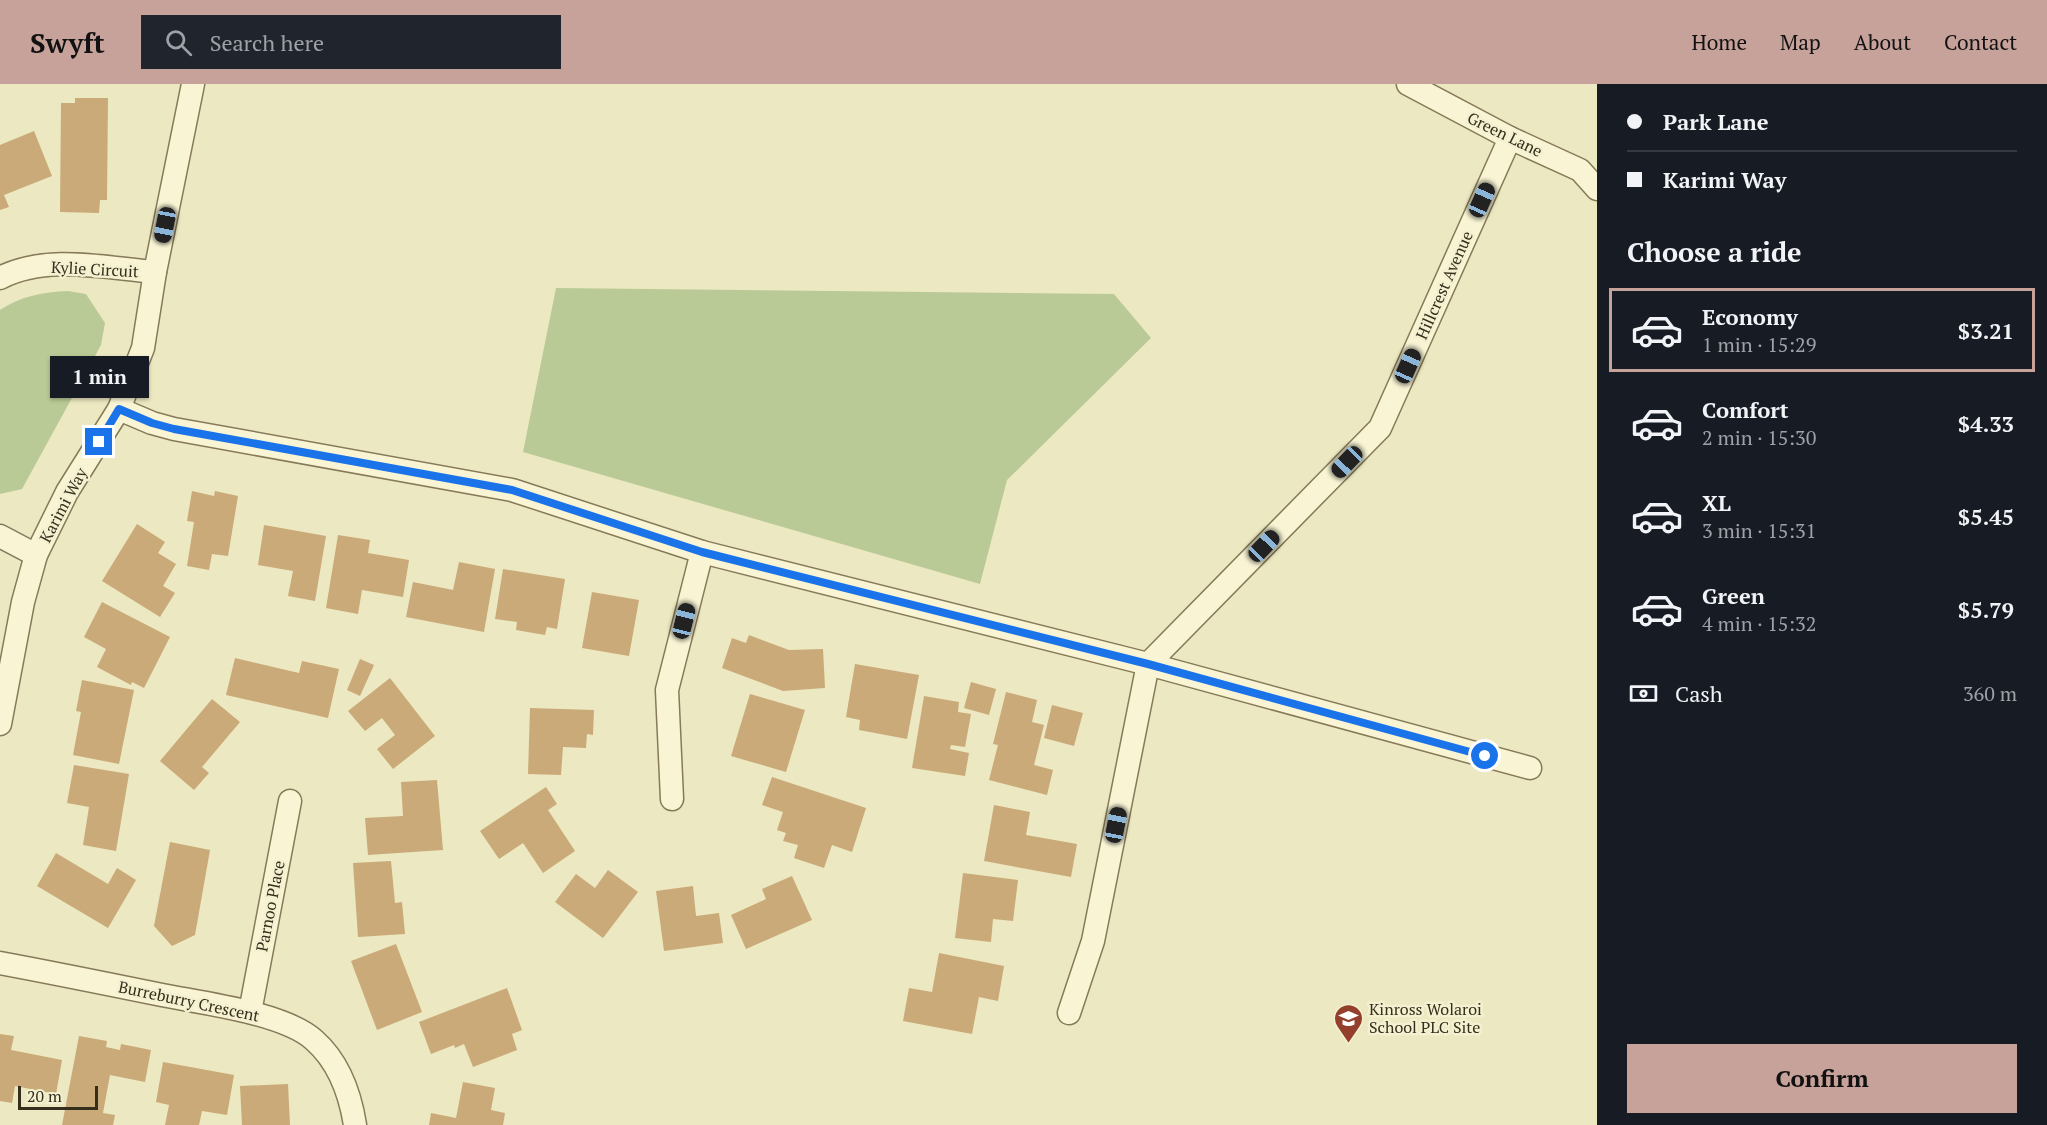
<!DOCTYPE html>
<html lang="en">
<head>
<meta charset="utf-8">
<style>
	:root { --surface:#171b24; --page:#20242c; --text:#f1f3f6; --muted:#9ea1a6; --line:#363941; --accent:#c7a29b }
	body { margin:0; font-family:"PT Serif",serif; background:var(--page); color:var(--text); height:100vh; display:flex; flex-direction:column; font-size:22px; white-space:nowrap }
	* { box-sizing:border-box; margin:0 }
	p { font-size:20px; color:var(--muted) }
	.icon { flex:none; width:33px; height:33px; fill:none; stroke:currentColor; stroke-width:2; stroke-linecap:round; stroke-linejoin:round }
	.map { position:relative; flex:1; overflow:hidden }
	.panel { display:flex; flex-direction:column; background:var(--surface); width:450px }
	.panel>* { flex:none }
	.hud { display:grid; align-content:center; height:132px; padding:0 30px; background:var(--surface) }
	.scale { position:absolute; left:18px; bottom:15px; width:80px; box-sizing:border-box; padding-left:6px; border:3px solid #362e1d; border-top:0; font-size:16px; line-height:21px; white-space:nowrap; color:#362e1d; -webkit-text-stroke:4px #f4f1d1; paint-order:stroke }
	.end { position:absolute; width:27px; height:27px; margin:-14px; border:8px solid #1a73e8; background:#fff; box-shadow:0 0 0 3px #fff }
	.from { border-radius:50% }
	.bubble { position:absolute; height:42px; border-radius:0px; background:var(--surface); box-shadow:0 2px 4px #0004; font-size:20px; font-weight:700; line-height:42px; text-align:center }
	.car { position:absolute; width:18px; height:36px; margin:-18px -9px; border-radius:8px; box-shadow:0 0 4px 2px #0007; background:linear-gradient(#222 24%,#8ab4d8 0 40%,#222 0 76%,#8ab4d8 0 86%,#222 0) }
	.hud b { display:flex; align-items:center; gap:21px; height:57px; font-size:22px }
	.hud b+b { border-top:2px solid var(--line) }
	.hud i { width:15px; height:15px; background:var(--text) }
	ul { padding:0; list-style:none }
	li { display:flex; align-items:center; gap:18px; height:84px; margin:0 12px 9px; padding:0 18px; border:3px solid transparent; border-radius:0px }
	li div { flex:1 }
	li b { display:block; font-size:22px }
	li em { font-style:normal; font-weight:700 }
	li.selected { border-color:var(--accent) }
	li>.icon { width:54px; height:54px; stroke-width:1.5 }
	h2 { padding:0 30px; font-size:27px; line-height:72px }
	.pay { display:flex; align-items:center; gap:15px; height:66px; padding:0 30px; font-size:22px }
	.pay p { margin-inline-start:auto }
	.cta { display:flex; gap:12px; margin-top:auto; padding:12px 30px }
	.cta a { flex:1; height:69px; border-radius:0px; background:var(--accent); color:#111; font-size:24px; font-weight:700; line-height:69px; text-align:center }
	header { display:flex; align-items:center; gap:36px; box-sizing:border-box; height:84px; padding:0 30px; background:var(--accent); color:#111 }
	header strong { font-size:28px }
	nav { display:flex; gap:33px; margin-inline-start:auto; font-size:21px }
	.search { width:420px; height:54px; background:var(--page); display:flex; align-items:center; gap:15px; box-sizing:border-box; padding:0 21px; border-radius:0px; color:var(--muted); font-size:22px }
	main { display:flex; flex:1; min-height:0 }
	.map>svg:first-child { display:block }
</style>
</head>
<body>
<header>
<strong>Swyft</strong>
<div class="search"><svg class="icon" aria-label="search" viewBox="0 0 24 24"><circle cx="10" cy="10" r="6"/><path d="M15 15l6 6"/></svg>Search here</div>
<nav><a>Home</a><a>Map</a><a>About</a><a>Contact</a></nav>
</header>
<main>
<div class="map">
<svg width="1597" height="1041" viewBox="0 0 1597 1041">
	<rect width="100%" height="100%" fill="#ece8c1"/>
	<g fill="#baca96">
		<path d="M 556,204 L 1114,210 L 1151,254 L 1007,396 L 980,500 L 523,368 Z"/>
		<path d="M 68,207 L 86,210 L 105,239 L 101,261 L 22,405 L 0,410 L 0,226 C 21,212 43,208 68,207 Z"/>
	</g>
	<g fill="#caaa78">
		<path d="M 75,14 L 108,14 L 107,116 L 100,116 L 99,129 L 60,128 L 61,19 L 75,19 Z"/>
		<path d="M 34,47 L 52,92 L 4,111 L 9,123 L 0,126 L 0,61 Z"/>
		<path d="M 192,407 L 214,412 L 215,407 L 238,412 L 228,472 L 212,470 L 209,486 L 187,482 L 194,438 L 187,437 Z"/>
		<path d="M 137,440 L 165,458 L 158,469 L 176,480 L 163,502 L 175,509 L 160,533 L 102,497 Z"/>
		<path d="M 264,441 L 326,452 L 315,517 L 288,512 L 293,487 L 258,481 Z"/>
		<path d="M 338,451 L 370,456 L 368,469 L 409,476 L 403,513 L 362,506 L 358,530 L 326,524 Z"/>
		<path d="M 459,478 L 495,485 L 484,548 L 406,533 L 413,498 L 453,506 Z"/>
		<path d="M 503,485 L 565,495 L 557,545 L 547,543 L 545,551 L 516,546 L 517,538 L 495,535 Z"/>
		<path d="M 592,508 L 639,516 L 629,572 L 582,564 Z"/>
		<path d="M 102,518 L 170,553 L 144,604 L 132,598 L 131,601 L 97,583 L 106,565 L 84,553 Z"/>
		<path d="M 749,551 L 789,566 L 823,565 L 825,604 L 783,607 L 722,584 L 732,554 L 746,559 Z"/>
		<path d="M 235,574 L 299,589 L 302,577 L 339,585 L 328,634 L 226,611 Z"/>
		<path d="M 360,575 L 374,581 L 360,612 L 347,606 Z"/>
		<path d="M 855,580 L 919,591 L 907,655 L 859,646 L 860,636 L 846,633 Z"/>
		<path d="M 390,594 L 435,652 L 393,685 L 377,665 L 395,651 L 382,634 L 365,647 L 348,627 Z"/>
		<path d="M 82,596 L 134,606 L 119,680 L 73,671 L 81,628 L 76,627 Z"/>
		<path d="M 971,598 L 996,605 L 989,631 L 964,624 Z"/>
		<path d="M 1006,608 L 1037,616 L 1032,638 L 1044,641 L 1034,681 L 1053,686 L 1047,711 L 989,696 L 998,661 L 993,660 Z"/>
		<path d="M 750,610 L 805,626 L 786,688 L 731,672 Z"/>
		<path d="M 924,612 L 959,618 L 958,628 L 971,630 L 965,663 L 951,661 L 950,665 L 969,669 L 965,692 L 912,684 Z"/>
		<path d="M 212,615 L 240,638 L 202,683 L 209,689 L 194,706 L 160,677 Z"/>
		<path d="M 1052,621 L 1083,629 L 1074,662 L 1044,654 Z"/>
		<path d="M 530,624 L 594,626 L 593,651 L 587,650 L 586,664 L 563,663 L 561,691 L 528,690 Z"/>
		<path d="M 74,681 L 129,690 L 116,767 L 83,761 L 89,723 L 67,719 Z"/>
		<path d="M 772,693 L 866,724 L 852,768 L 832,761 L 824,784 L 794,774 L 798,761 L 783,757 L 786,749 L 777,746 L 783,728 L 762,721 Z"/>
		<path d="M 437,696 L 443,766 L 368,771 L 365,734 L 403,732 L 401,698 Z"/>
		<path d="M 546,703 L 557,720 L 548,726 L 575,767 L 543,789 L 523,759 L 499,775 L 480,747 Z"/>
		<path d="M 994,721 L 1030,728 L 1026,751 L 1077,760 L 1071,793 L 984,777 Z"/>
		<path d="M 170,758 L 210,766 L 195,851 L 172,862 L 154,842 Z"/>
		<path d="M 56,769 L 108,800 L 117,784 L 136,796 L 108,844 L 37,802 Z"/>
		<path d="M 391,777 L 395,819 L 402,818 L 405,850 L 358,853 L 353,779 Z"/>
		<path d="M 608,786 L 638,808 L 603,854 L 555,818 L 576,790 L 595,804 Z"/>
		<path d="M 963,789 L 1018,796 L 1013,837 L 993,835 L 991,858 L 955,854 Z"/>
		<path d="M 792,792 L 812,836 L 746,865 L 731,831 L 766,815 L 762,805 Z"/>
		<path d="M 693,802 L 696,832 L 719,829 L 723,859 L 664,867 L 656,807 Z"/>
		<path d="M 396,860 L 422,928 L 377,946 L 351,877 Z"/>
		<path d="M 939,869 L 1004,882 L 998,917 L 979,913 L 972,950 L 903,937 L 909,904 L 932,908 Z"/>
		<path d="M 507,904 L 522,946 L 512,950 L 517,966 L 473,983 L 464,960 L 455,964 L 454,961 L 431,970 L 419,938 Z"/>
		<path d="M 0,950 L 14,952 L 11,966 L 62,976 L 56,1010 L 15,1002 L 12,1019 L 0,1017 Z"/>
		<path d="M 79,952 L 107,957 L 106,963 L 120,966 L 121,960 L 151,966 L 145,998 L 110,991 L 103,1029 L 115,1031 L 113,1041 L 62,1041 Z"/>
		<path d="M 163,978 L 234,991 L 227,1031 L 202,1027 L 199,1041 L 165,1041 L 169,1021 L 156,1018 Z"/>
		<path d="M 463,998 L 495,1004 L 491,1026 L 505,1029 L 503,1041 L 429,1041 L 431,1029 L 456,1034 Z"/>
		<path d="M 288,1000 L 290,1041 L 242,1041 L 240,1002 Z"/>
	</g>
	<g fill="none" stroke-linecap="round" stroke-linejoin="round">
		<defs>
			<g id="minor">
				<path d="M 1408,0 L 1510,54 L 1580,86 L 1597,105"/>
				<path d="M 0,194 C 46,170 106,184 155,188"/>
				<path d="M 119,325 L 152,339 L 174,345 L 512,406 L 702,468 L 1148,580 L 1530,684"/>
				<path d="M 0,452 L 36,471"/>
				<path d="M 0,640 L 23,518 L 36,471 L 67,408 L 119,325 L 143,264 L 155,188 L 193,0"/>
				<path d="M 672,715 L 667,606 L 702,468"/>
				<path d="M 0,879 C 54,889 108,900 162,911 C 202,919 284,929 314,956 C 339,978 350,1009 355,1041"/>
				<path d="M 250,928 L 290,717"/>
				<path d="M 1069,929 L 1093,857 L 1148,580 L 1380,344 L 1510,54"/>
			</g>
		</defs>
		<use href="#minor" stroke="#867a59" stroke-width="25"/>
		<use href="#minor" stroke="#f8f4d4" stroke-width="22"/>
	</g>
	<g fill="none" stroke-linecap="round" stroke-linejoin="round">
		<path stroke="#1a73e8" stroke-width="8" d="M 99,358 L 119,325 L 152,339 L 174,345 L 512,406 L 702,468 L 1148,580 L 1485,672"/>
	</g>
	<defs>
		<symbol id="school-pin" viewBox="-11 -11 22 30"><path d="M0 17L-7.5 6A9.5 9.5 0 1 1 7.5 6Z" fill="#933f2b" stroke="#f4f1d1"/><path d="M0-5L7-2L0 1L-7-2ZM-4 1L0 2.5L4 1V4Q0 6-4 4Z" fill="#fff"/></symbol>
	</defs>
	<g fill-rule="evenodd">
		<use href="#school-pin" x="1332" y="918" width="33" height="45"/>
	</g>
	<g text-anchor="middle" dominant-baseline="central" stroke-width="5" stroke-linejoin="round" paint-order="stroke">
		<g font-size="16" fill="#362e1d" stroke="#f4f1d1">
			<text transform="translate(1505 50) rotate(26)">Green Lane</text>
			<text transform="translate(95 185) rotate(3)">Kylie Circuit</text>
			<text transform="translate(1444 201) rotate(-66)">Hillcrest Avenue</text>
			<text transform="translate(63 421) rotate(-62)">Karimi Way</text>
			<text transform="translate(270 822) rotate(-79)">Parnoo Place</text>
			<text transform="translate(189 917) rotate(12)">Burreburry Crescent</text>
		</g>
		<g font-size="16" fill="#362e1d" stroke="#f4f1d1" text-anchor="start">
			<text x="1369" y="925">Kinross Wolaroi<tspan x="1369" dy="18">School PLC Site</tspan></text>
		</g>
	</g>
</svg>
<div class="scale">20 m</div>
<i class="end from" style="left:1485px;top:672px"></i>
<i class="end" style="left:99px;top:358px"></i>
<div class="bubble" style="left:50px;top:272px;width:99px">1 min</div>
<i class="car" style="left:1482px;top:116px;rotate:24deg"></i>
<i class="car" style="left:165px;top:141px;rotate:191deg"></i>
<i class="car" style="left:1408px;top:282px;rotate:24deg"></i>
<i class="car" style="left:1347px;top:378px;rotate:224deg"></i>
<i class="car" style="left:1264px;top:462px;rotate:44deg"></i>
<i class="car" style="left:684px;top:537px;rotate:14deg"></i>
<i class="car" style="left:1116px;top:741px;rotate:11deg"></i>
</div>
<section class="panel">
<div class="hud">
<b><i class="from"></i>Park Lane</b>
<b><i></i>Karimi Way</b>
</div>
<h2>Choose a ride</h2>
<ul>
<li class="selected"><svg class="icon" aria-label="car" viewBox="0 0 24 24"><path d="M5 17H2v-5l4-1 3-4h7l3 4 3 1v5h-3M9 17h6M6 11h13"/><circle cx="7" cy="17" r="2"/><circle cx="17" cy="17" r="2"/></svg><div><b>Economy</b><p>1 min · 15:29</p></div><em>$3.21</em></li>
<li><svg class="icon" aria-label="car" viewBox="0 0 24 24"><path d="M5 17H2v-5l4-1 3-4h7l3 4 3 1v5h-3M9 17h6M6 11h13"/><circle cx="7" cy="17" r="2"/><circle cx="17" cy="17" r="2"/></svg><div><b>Comfort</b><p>2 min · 15:30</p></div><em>$4.33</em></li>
<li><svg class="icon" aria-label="car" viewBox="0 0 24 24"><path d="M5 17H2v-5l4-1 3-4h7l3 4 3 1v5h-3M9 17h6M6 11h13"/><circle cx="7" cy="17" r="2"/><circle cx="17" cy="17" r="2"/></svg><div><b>XL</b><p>3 min · 15:31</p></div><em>$5.45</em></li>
<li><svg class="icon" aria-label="car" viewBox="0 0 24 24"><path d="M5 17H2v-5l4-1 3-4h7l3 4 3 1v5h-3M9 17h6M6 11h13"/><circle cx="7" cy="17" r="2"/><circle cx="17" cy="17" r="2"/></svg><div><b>Green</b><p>4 min · 15:32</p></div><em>$5.79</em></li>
</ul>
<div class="pay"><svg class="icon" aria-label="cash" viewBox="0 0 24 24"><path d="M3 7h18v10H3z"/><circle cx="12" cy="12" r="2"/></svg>Cash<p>360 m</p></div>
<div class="cta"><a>Confirm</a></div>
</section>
</main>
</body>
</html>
